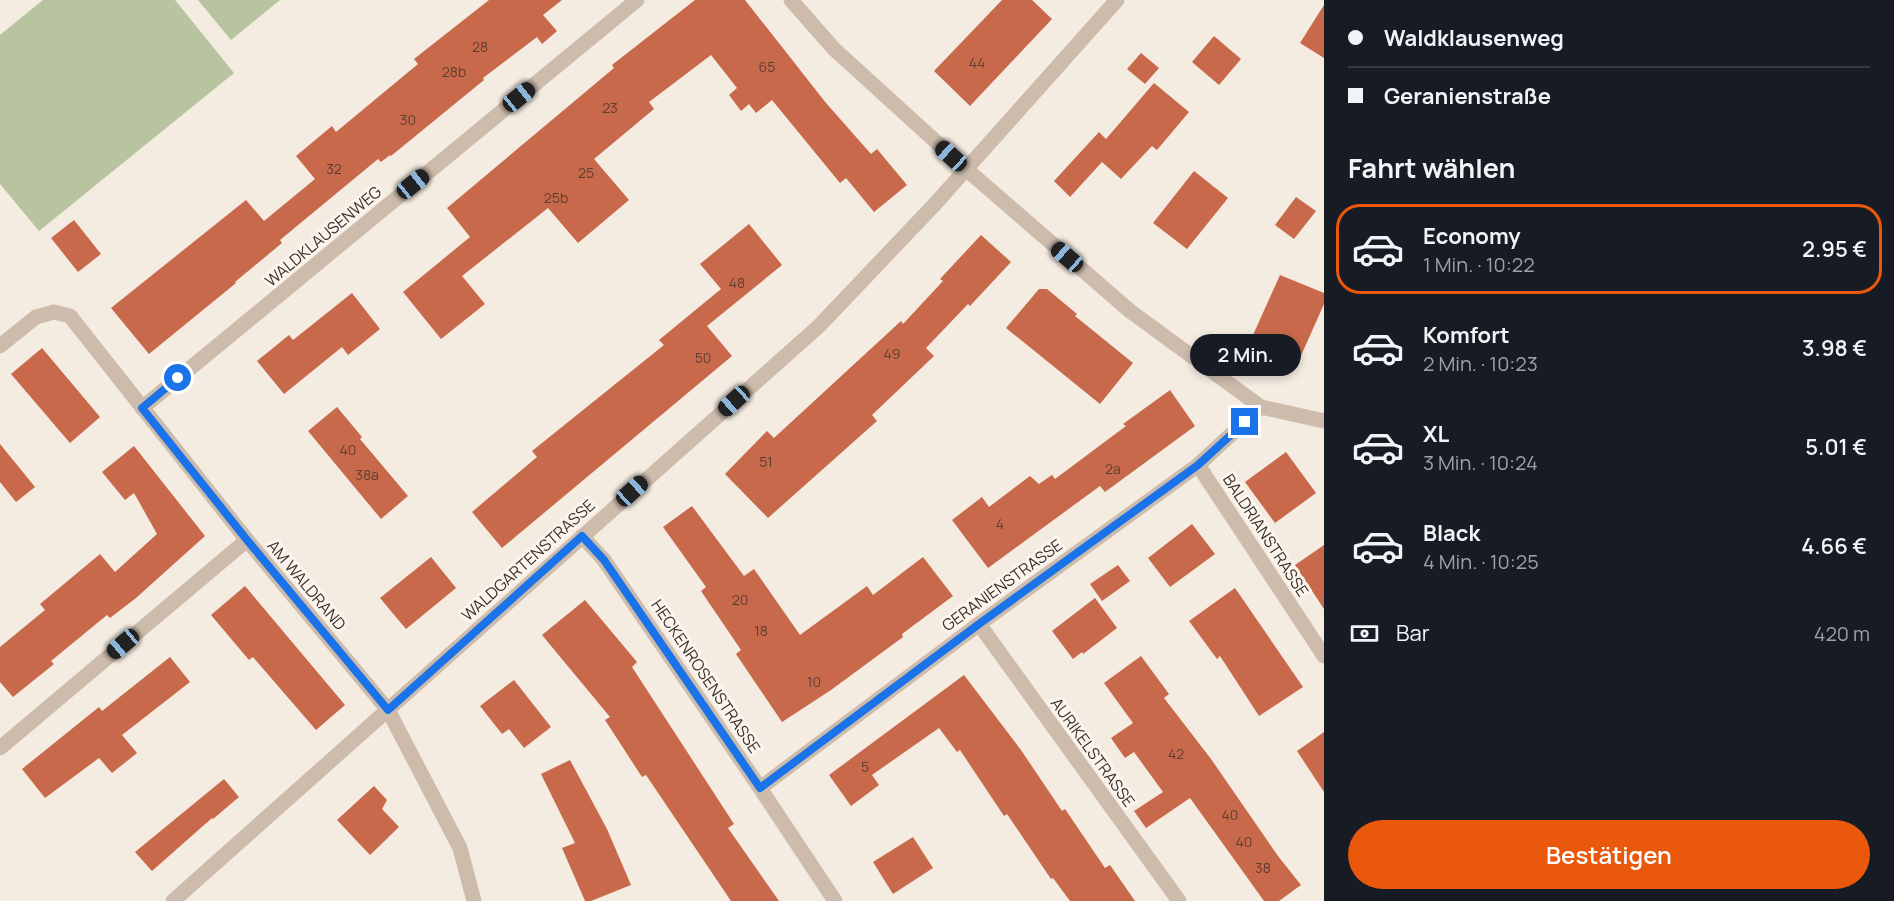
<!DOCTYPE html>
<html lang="de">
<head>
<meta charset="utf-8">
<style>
	:root { --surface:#171b24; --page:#242831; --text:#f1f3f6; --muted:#9ea1a6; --line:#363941; --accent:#ea580c }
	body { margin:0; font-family:Manrope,sans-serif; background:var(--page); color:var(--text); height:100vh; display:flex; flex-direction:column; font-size:22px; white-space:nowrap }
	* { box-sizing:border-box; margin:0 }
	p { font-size:20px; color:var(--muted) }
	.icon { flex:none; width:33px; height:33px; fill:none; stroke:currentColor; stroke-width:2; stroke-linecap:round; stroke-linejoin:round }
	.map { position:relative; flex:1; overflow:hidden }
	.side { display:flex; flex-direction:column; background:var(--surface); width:570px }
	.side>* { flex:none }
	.top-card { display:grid; align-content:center; height:132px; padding:0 24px; background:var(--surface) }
	.end { position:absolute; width:27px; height:27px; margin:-14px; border:8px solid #1a73e8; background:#fff; box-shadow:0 0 0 3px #fff }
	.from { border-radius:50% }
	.bubble { position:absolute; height:42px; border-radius:21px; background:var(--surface); box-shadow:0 3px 9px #0003; font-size:20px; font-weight:600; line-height:42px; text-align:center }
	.car { position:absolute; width:18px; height:36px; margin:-18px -9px; border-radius:8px; box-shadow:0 0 4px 2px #0007; background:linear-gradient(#222 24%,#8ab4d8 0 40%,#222 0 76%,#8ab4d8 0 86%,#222 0) }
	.top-card b { display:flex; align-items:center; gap:21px; height:57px; font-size:22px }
	.top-card b+b { border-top:2px solid var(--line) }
	.top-card i { width:15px; height:15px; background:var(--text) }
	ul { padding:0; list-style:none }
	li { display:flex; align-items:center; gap:18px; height:90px; margin:0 12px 9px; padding:0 12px; border:3px solid transparent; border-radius:24px }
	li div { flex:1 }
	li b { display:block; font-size:22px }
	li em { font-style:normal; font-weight:600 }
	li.current { border-color:var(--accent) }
	li>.icon { width:54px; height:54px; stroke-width:1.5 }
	h2 { padding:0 24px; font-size:27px; line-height:72px }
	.pay { display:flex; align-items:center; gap:15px; height:66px; padding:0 24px; font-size:22px }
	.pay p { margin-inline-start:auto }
	.action { display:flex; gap:12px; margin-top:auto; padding:12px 24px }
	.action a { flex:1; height:69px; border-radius:36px; background:var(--accent); color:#fff; font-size:24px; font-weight:600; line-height:69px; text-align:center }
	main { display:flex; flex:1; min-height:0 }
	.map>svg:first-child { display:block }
</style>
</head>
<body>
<main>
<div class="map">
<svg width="1324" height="901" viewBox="0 0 1324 901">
	<rect width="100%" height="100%" fill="#f4ebe1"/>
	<g fill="#b8c4a0">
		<path d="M 43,0 L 175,0 L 234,73 L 39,231 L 0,184 L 0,35 Z"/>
		<path d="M 198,0 L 280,0 L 231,40 Z"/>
	</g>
	<g fill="#c8694b">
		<path d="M 489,0 L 562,0 L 543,15 L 557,31 L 542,44 L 537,37 L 483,78 L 484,80 L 391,156 L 390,155 L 381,162 L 378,159 L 280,240 L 282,243 L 235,282 L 236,283 L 149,354 L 111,308 L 246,200 L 264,221 L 315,179 L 296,156 L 332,126 L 336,132 L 418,64 L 414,59 Z"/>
		<path d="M 695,0 L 745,0 L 826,103 L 871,154 L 877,149 L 907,185 L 874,212 L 846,178 L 840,183 L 772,100 L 756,113 L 749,104 L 741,111 L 729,95 L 737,88 L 711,55 L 649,102 L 654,109 L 594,159 L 629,200 L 578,243 L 548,208 L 462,276 L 485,304 L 441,339 L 403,292 L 470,237 L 447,208 L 614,68 L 612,65 Z"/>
		<path d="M 1002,0 L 1032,0 L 1052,19 L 970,106 L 934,71 Z"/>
		<path d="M 1324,5 L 1324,58 L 1300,43 Z"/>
		<path d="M 1214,36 L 1241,59 L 1219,85 L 1192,62 Z"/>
		<path d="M 1141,53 L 1159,68 L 1145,84 L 1127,69 Z"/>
		<path d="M 1154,83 L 1189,112 L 1157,150 L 1152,146 L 1121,179 L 1102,162 L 1070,197 L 1054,181 L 1099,132 L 1106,139 Z"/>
		<path d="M 1194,171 L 1228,198 L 1187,249 L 1153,223 Z"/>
		<path d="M 1296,197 L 1316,211 L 1294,239 L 1275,225 Z"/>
		<path d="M 74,220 L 101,254 L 78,272 L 51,238 Z"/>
		<path d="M 749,224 L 782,265 L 707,326 L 732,356 L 502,548 L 472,512 L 537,457 L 532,451 L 664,345 L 659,340 L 721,289 L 700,264 Z"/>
		<path d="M 981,235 L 1011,262 L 970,306 L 968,304 L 926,348 L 934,356 L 872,415 L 877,421 L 768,518 L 725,474 L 767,431 L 774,438 L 901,321 L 903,324 L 943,281 L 940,279 Z"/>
		<path d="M 1280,275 L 1324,293 L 1324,304 L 1300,358 L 1253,335 Z"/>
		<path d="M 1039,289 L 1047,289 L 1077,314 L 1075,316 L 1133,363 L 1100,404 L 1006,328 Z"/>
		<path d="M 352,293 L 380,329 L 348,355 L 342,347 L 284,394 L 257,361 L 289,335 L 293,340 Z"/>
		<path d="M 42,348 L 100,417 L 70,443 L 11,374 Z"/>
		<path d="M 1170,390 L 1195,426 L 1105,492 L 1100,486 L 988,568 L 952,520 L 982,497 L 989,507 L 1030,476 L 1039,484 L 1052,475 L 1055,479 L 1126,426 L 1123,424 Z"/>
		<path d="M 337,407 L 362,437 L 360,439 L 408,496 L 381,519 L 308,431 Z"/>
		<path d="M 0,444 L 35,487 L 16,502 L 0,482 Z"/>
		<path d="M 134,446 L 205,536 L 136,598 L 110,618 L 107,615 L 51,661 L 54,664 L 13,697 L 0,682 L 0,647 L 45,610 L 40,604 L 100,554 L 115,572 L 157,534 L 134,493 L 125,500 L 102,472 Z"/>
		<path d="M 1286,452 L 1316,493 L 1275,523 L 1245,482 Z"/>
		<path d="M 692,506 L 744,576 L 754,569 L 800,635 L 867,586 L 873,595 L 923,557 L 953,596 L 902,634 L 903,637 L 831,690 L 782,722 L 736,654 L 741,650 L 701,591 L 706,587 L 663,527 Z"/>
		<path d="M 1192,524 L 1215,554 L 1170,587 L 1148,558 Z"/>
		<path d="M 1324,545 L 1324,609 L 1295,565 Z"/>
		<path d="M 431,557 L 456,588 L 406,629 L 380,598 Z"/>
		<path d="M 1118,565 L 1130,581 L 1102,601 L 1090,584 Z"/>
		<path d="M 245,586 L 345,705 L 316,730 L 253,657 L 249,660 L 211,615 Z"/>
		<path d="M 1235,588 L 1303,687 L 1259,716 L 1220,656 L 1217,659 L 1189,621 Z"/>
		<path d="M 1095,598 L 1117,628 L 1083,654 L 1082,652 L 1073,659 L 1052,631 Z"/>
		<path d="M 585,600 L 637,662 L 632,667 L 734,824 L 728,828 L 779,901 L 731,901 L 646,775 L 642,777 L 605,720 L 610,717 L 542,635 Z"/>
		<path d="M 1141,656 L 1169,694 L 1164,698 L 1211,759 L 1278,856 L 1301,885 L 1279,901 L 1264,901 L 1190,798 L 1146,828 L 1134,811 L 1163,792 L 1134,752 L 1125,758 L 1111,738 L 1133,723 L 1104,683 Z"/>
		<path d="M 170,657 L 190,682 L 122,735 L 137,753 L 112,773 L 99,758 L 45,798 L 22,769 L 99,707 L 102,711 Z"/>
		<path d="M 964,675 L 1021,750 L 1062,811 L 1065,809 L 1105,868 L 1110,865 L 1135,901 L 1070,901 L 1053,878 L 1051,879 L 1007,814 L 1004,816 L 960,750 L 957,752 L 939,728 L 872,775 L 879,785 L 851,806 L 829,775 Z"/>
		<path d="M 514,680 L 551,727 L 524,748 L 509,729 L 502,734 L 480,706 Z"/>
		<path d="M 1324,732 L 1324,792 L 1297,751 Z"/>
		<path d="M 570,760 L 607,829 L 631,885 L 591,901 L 585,901 L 562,848 L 575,843 L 541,774 Z"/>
		<path d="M 224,779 L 239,797 L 213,819 L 212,818 L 152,871 L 135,852 Z"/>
		<path d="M 374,786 L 387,800 L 382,809 L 399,827 L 370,855 L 337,820 Z"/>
		<path d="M 913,837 L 933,868 L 893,894 L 873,862 Z"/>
	</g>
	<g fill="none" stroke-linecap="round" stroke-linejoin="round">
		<g stroke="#cdbbac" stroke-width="15">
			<path d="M 791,0 L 834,49 L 966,169 L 1130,311 L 1261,407 L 1324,421"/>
			<path d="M 0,346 L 36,317 L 54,312 L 70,316 L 247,540 L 388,710 L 460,848 L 474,901"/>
			<path d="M 142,408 L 637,0"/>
			<path d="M 1198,465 L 1324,656"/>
			<path d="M 582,536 L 604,560 L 760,788 L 835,901"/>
			<path d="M 979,624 L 1179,901"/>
			<path d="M 0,748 L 247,540"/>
			<path d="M 760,788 L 979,624 L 1198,465 L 1261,407"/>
			<path d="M 173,901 L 819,326 L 935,204 L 1117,0"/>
		</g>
	</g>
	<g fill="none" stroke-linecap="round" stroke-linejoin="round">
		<path stroke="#1a73e8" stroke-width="8" d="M 178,378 L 142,408 L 247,540 L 388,710 L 582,536 L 604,560 L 760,788 L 979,624 L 1198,465 L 1245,422"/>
	</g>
	<g text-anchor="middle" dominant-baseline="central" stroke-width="6" stroke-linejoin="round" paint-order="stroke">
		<g font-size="14" fill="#5e3e33">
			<text x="480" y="46">28</text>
			<text x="977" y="62">44</text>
			<text x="767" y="66">65</text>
			<text x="454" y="71">28b</text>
			<text x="610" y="107">23</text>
			<text x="408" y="119">30</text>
			<text x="334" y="168">32</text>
			<text x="586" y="172">25</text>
			<text x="556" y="197">25b</text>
			<text x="737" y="282">48</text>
			<text x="892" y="353">49</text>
			<text x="703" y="357">50</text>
			<text x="348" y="449">40</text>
			<text x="766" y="461">51</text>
			<text x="1113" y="468">2a</text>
			<text x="367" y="474">38a</text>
			<text x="1000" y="523">4</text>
			<text x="740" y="599">20</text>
			<text x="761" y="630">18</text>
			<text x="814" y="681">10</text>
			<text x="1176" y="753">42</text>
			<text x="865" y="766">5</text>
			<text x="1230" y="814">40</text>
			<text x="1244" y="841">40</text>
			<text x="1263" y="867">38</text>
		</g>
		<g font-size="16" fill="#3b302b" stroke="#fbf5ee">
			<text transform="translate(323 236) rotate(-40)">WALDKLAUSENWEG</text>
			<text transform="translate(1266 535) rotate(57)">BALDRIANSTRASSE</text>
			<text transform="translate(528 560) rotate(-42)">WALDGARTENSTRASSE</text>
			<text transform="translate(307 585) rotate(50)">AM WALDRAND</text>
			<text transform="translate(1002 585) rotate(-36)">GERANIENSTRASSE</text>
			<text transform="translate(706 676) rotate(56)">HECKENROSENSTRASSE</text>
			<text transform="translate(1093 752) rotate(54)">AURIKELSTRASSE</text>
		</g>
	</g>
</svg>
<i class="end from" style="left:178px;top:378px"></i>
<i class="end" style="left:1245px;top:422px"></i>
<div class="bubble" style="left:1190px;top:334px;width:111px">2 Min.</div>
<i class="car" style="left:519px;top:97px;rotate:51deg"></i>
<i class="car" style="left:951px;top:156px;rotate:312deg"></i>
<i class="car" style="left:413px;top:184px;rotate:51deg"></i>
<i class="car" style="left:1067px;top:257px;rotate:311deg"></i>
<i class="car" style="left:734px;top:401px;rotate:228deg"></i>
<i class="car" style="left:632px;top:491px;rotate:48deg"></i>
<i class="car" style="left:123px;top:644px;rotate:230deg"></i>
</div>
<section class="side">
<div class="top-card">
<b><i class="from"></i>Waldklausenweg</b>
<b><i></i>Geranienstraße</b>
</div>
<h2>Fahrt wählen</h2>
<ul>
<li class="current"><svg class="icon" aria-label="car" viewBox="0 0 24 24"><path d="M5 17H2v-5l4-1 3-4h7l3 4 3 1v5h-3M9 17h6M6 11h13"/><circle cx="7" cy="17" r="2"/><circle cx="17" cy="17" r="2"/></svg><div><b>Economy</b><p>1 Min. · 10:22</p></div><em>2.95 €</em></li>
<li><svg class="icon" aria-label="car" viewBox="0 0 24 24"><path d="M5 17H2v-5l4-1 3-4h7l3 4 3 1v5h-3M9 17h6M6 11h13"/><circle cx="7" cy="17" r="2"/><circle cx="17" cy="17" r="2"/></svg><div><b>Komfort</b><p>2 Min. · 10:23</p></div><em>3.98 €</em></li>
<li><svg class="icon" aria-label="car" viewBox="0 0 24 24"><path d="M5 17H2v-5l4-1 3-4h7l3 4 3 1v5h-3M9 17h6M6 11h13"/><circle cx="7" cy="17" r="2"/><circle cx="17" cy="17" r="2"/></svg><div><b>XL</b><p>3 Min. · 10:24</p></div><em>5.01 €</em></li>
<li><svg class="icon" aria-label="car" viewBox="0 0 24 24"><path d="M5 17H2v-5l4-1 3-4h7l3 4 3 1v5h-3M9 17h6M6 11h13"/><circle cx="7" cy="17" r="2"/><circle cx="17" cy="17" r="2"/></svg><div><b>Black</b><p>4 Min. · 10:25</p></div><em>4.66 €</em></li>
</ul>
<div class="pay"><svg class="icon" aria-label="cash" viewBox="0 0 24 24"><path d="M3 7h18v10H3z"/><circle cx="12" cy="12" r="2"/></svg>Bar<p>420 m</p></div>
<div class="action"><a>Bestätigen</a></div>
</section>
</main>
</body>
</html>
